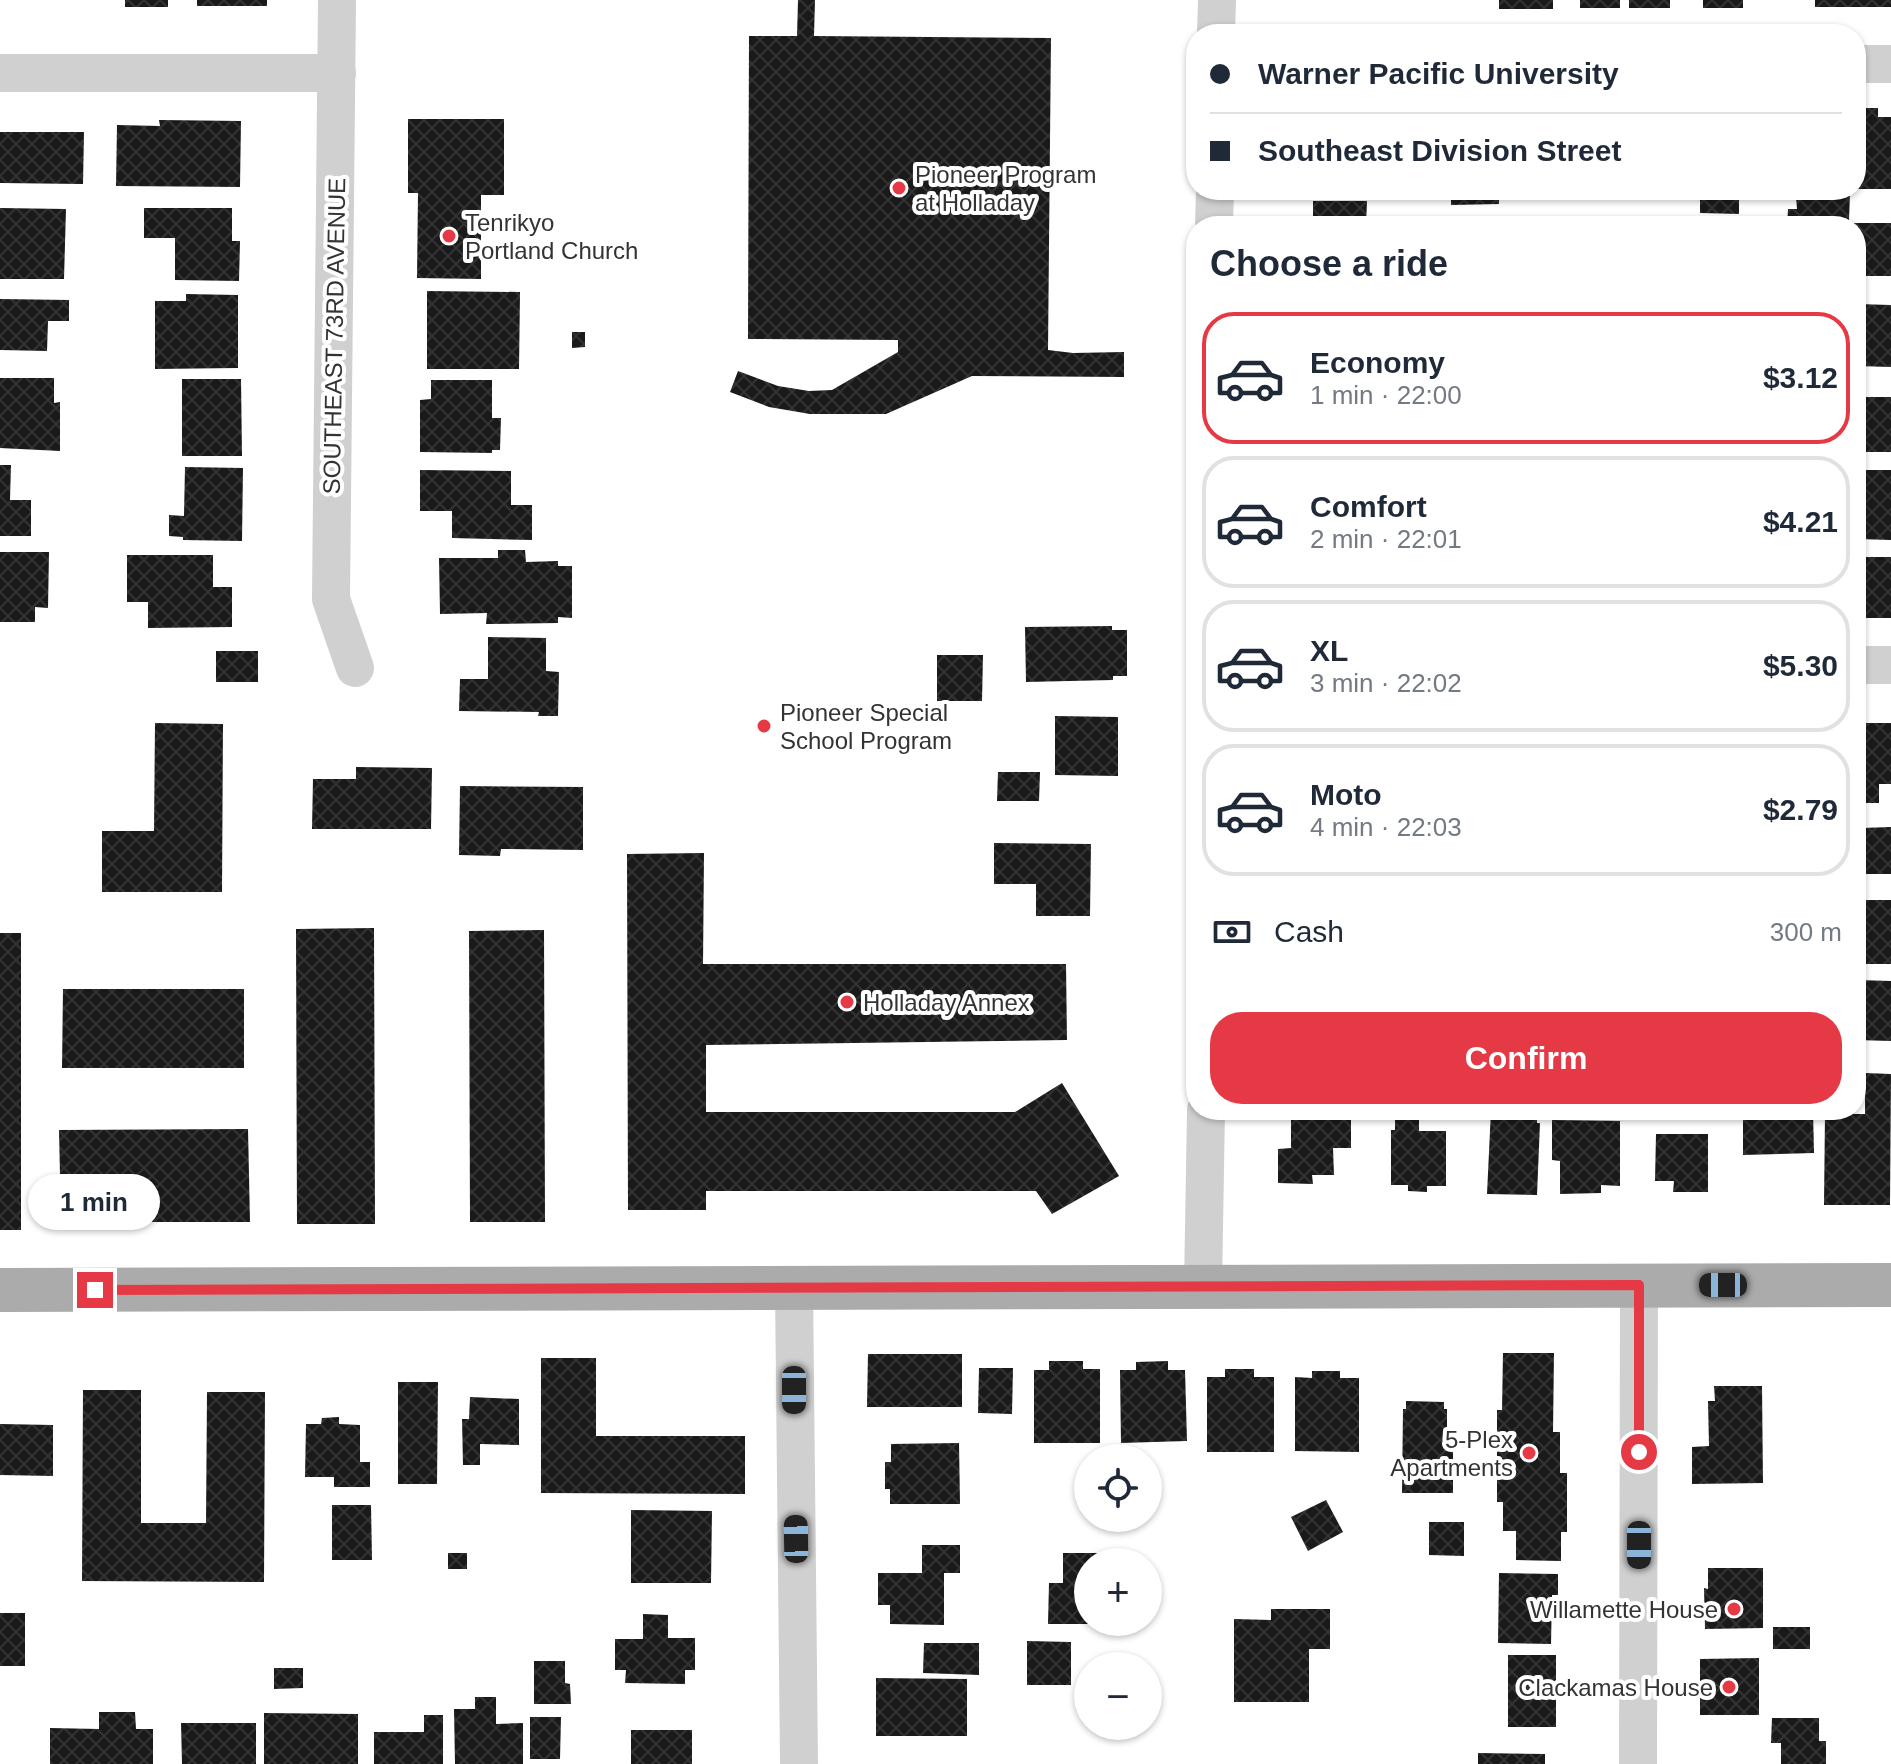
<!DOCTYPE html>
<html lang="en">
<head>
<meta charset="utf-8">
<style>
	:root { --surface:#fff; --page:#f6f6f7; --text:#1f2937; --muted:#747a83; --line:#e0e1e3; --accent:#e63946 }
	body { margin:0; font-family:Helvetica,sans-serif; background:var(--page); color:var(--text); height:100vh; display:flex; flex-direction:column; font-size:30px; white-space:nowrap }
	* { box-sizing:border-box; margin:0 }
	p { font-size:26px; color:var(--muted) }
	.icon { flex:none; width:44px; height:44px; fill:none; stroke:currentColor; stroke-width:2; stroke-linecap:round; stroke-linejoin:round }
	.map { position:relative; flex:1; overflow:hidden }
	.details { position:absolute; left:1186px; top:216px; width:680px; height:904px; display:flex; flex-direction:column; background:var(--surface); border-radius:32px; box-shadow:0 2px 6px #0004 }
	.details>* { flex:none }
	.hud { position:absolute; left:1186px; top:24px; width:680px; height:176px; border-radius:32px; box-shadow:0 2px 6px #0004; display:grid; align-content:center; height:176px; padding:0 24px; background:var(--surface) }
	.controls { position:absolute; left:1074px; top:1444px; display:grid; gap:16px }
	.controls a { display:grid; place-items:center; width:88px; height:88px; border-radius:50%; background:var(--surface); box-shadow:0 2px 6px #0004; font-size:40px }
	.end { position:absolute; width:36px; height:36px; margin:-18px; border:10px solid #e63946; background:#fff; box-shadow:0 0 0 4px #fff }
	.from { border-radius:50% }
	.bubble { position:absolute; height:56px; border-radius:28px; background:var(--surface); box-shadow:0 2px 6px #0004; font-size:26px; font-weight:700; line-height:56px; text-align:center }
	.car { position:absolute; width:24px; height:48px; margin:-24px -12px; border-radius:10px; box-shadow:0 0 6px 2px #0007; background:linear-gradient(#222 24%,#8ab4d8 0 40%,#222 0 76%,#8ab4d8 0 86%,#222 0) }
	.hud b { display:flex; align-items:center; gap:28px; height:76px; font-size:30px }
	.hud b+b { border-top:2px solid var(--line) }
	.hud i { width:20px; height:20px; background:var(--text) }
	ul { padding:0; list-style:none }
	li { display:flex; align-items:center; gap:24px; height:132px; margin:0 16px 12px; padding:0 8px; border:4px solid var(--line); border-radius:32px }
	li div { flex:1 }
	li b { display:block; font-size:30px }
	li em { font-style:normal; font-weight:700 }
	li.current { border-color:var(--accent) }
	li>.icon { width:72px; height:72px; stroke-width:1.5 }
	h2 { padding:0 24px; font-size:36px; line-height:96px }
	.pay { display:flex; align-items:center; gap:20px; height:88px; padding:0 24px; font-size:30px }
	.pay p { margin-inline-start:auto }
	.cta { display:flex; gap:16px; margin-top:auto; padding:16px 24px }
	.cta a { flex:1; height:92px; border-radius:32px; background:var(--accent); color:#fff; font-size:32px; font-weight:700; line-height:92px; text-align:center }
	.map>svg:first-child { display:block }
</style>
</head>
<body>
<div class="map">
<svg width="1891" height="1764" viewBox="0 0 1891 1764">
	<defs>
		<pattern id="building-cross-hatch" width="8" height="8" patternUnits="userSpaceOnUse" patternTransform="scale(2)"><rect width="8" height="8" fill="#1a1a1a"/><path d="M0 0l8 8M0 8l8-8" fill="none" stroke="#333"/></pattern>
	</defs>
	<rect width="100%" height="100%" fill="#fff"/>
	<g fill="url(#building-cross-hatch)">
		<rect x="125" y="0" width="43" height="7"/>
		<rect x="197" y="0" width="70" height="6"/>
		<path d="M 798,0 L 815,0 L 814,36 L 1051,38 L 1048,350 L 1073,353 L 1124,352 L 1124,377 L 972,376 L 886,414 L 810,414 L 769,407 L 730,392 L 738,371 L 778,386 L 809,391 L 832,390 L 898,352 L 898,340 L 748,339 L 749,36 L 797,36 Z"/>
		<rect x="1499" y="0" width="54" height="9"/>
		<rect x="1580" y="0" width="40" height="8"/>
		<rect x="1629" y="0" width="41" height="8"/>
		<rect x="1703" y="0" width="40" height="8"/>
		<rect x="1815" y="0" width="76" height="7"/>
		<path d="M 1861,108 L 1878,108 L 1878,117 L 1891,117 L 1891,189 L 1856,189 L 1856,115 L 1861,115 Z"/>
		<path d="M 408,119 L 504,119 L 504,195 L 481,195 L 481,279 L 417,278 L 418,193 L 408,193 Z"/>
		<path d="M 159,120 L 241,121 L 240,187 L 116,186 L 117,125 L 160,126 Z"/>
		<path d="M 0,132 L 84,132 L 83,184 L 0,183 Z"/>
		<path d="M 1451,190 L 1499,190 L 1499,204 L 1451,205 Z"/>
		<path d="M 1621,190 L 1667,190 L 1667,194 L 1620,194 Z"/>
		<path d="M 1700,190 L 1739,190 L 1739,214 L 1700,213 Z"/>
		<path d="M 1811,194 L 1850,194 L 1849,220 L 1814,219 L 1814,226 L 1787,226 L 1788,209 L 1797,209 L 1796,197 L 1811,197 Z"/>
		<path d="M 1313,201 L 1367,201 L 1366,226 L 1303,226 L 1303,219 L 1313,219 Z"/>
		<path d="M 0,208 L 66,209 L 64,279 L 0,279 Z"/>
		<path d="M 144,208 L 232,208 L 232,241 L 240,241 L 239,281 L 175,280 L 175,238 L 144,238 Z"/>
		<path d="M 1521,216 L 1521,226 L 1480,226 L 1480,221 L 1490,221 L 1490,217 Z"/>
		<path d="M 1840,223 L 1891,223 L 1891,276 L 1856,276 L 1856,226 L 1840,226 Z"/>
		<path d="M 427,291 L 520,292 L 519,369 L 427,369 Z"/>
		<path d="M 186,294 L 238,295 L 238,368 L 155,369 L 155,301 L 186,301 Z"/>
		<path d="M 0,299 L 69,300 L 69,321 L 48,321 L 47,351 L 0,350 Z"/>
		<path d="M 1856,304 L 1891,305 L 1891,367 L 1856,366 Z"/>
		<path d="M 572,332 L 585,332 L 585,347 L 572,348 Z"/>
		<path d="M 0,378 L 54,378 L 54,403 L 60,402 L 60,451 L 0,448 Z"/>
		<path d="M 182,379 L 241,379 L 242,456 L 182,456 Z"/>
		<path d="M 431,380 L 492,380 L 492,418 L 501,418 L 500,450 L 492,450 L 492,453 L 420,452 L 420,400 L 431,399 Z"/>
		<rect x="1856" y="397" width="35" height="55"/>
		<path d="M 0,465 L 11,465 L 10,500 L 31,500 L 31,536 L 0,536 Z"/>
		<path d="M 185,467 L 243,468 L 242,541 L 183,540 L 183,537 L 169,536 L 169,515 L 184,516 Z"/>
		<path d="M 420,470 L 511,471 L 511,505 L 532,505 L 532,540 L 452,538 L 452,511 L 420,511 Z"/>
		<path d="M 1859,470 L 1891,470 L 1891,540 L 1857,539 L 1856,485 L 1859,485 Z"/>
		<path d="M 498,550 L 525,550 L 526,562 L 558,561 L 558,566 L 572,566 L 572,618 L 558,617 L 558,623 L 486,624 L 487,613 L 440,614 L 439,558 L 498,558 Z"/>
		<path d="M 0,552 L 49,552 L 48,608 L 35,607 L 35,622 L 0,622 Z"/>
		<path d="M 127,555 L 213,555 L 213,587 L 232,587 L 232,627 L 148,628 L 148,602 L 127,602 Z"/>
		<rect x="1856" y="557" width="35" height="61"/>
		<path d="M 1112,626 L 1112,630 L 1127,630 L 1127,676 L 1113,676 L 1113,680 L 1026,682 L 1025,627 Z"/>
		<path d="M 488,637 L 546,638 L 546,671 L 559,672 L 558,716 L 538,716 L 539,712 L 459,711 L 460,679 L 488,679 Z"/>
		<rect x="216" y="651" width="42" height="31"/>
		<path d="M 937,655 L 983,655 L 982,701 L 937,701 Z"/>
		<path d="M 1055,716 L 1118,717 L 1118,776 L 1055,775 Z"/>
		<path d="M 155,723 L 223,724 L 222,892 L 102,892 L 102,831 L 154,831 Z"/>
		<path d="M 1856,723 L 1891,723 L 1891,784 L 1879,784 L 1879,803 L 1856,803 Z"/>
		<path d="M 356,767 L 432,768 L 431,829 L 312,829 L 313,779 L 356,779 Z"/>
		<path d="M 998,772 L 1040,772 L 1039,801 L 997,801 Z"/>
		<path d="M 460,786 L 583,787 L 583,850 L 501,849 L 500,856 L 459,855 Z"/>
		<path d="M 1856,811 L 1861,811 L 1861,828 L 1891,827 L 1891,874 L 1856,874 Z"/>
		<path d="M 994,843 L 1091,844 L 1090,916 L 1036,916 L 1036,884 L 994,884 Z"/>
		<path d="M 704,853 L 703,964 L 1066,964 L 1067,1040 L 706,1045 L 706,1112 L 1015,1112 L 1062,1083 L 1119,1176 L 1052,1214 L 1036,1191 L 706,1191 L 706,1210 L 628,1210 L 627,854 Z"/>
		<rect x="1856" y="900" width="35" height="64"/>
		<path d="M 374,928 L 375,1224 L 297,1224 L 296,929 Z"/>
		<path d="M 544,930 L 545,1222 L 470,1222 L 469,931 Z"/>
		<rect x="0" y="933" width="21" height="297"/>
		<path d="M 1857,980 L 1891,981 L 1891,1041 L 1856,1040 Z"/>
		<path d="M 63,989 L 244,989 L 244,1068 L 62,1068 Z"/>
		<path d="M 1865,1073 L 1891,1074 L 1890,1205 L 1824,1205 L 1825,1114 L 1865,1114 Z"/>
		<path d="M 1291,1110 L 1351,1110 L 1351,1148 L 1333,1148 L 1334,1175 L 1312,1175 L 1313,1184 L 1278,1183 L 1278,1149 L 1291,1148 Z"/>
		<path d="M 1395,1110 L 1419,1110 L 1419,1131 L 1446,1131 L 1446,1186 L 1427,1186 L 1427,1192 L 1408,1191 L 1408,1185 L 1391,1185 L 1391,1130 L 1395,1130 Z"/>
		<path d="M 1491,1110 L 1537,1110 L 1537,1123 L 1540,1123 L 1537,1195 L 1487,1194 Z"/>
		<path d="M 1743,1110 L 1813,1110 L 1814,1153 L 1743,1155 Z"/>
		<path d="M 1552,1120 L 1620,1121 L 1620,1186 L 1601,1185 L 1601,1193 L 1560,1194 L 1560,1161 L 1552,1160 Z"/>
		<path d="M 248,1129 L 250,1222 L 61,1222 L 59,1130 Z"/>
		<path d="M 1656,1134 L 1708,1134 L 1708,1192 L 1673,1192 L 1674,1181 L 1655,1181 Z"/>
		<path d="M 1503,1353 L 1554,1353 L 1553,1432 L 1560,1432 L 1560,1473 L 1567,1473 L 1567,1532 L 1561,1532 L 1561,1561 L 1516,1560 L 1516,1531 L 1503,1531 L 1503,1502 L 1497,1502 L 1497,1410 L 1502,1410 Z"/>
		<path d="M 868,1354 L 962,1354 L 962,1407 L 867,1407 Z"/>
		<path d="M 541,1358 L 596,1358 L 596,1436 L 745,1436 L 745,1494 L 541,1493 Z"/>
		<path d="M 1049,1361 L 1083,1361 L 1083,1369 L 1100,1369 L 1100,1443 L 1034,1443 L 1034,1370 L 1049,1370 Z"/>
		<path d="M 1168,1361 L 1168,1370 L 1185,1370 L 1187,1441 L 1121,1443 L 1120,1370 L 1136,1370 L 1136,1362 Z"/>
		<path d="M 979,1368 L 1013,1368 L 1012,1414 L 978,1413 Z"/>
		<path d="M 1225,1369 L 1254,1369 L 1254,1377 L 1274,1377 L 1274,1452 L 1207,1452 L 1207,1377 L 1225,1377 Z"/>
		<path d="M 1312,1371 L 1340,1371 L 1340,1378 L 1359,1378 L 1359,1452 L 1295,1451 L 1295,1377 L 1312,1378 Z"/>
		<path d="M 398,1382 L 438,1382 L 437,1484 L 398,1484 Z"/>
		<path d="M 1714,1386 L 1762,1386 L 1763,1483 L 1692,1484 L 1692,1447 L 1709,1446 L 1708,1401 L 1715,1401 Z"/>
		<path d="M 83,1390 L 141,1390 L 141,1523 L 206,1523 L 207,1392 L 265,1392 L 264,1582 L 82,1581 Z"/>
		<path d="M 470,1397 L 519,1399 L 519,1445 L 480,1444 L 480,1465 L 463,1465 L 462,1419 L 469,1419 Z"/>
		<path d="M 1406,1401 L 1444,1402 L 1444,1409 L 1447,1409 L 1447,1436 L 1453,1436 L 1453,1493 L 1402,1493 L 1403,1409 L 1406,1409 Z"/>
		<path d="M 339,1417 L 339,1424 L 360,1425 L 360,1462 L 370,1462 L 370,1487 L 334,1487 L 334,1477 L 305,1477 L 306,1424 L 321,1424 L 322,1418 Z"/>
		<path d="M 0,1424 L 53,1425 L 53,1476 L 0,1475 Z"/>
		<path d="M 959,1443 L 960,1504 L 890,1504 L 890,1489 L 885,1489 L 885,1462 L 891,1462 L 891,1444 Z"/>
		<path d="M 1326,1500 L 1343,1532 L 1308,1551 L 1291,1517 Z"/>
		<path d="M 332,1505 L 371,1505 L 372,1560 L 332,1560 Z"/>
		<path d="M 631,1510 L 712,1511 L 711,1583 L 631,1583 Z"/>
		<path d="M 1429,1522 L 1464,1522 L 1464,1556 L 1429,1555 Z"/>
		<path d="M 922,1545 L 960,1545 L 960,1573 L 944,1573 L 944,1625 L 890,1624 L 890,1605 L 878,1605 L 878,1573 L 922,1573 Z"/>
		<rect x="448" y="1553" width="19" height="16"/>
		<path d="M 1063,1553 L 1123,1553 L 1123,1562 L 1088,1562 L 1088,1624 L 1048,1624 L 1049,1583 L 1063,1583 Z"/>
		<path d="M 1708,1568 L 1763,1568 L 1763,1628 L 1705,1629 L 1704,1588 L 1708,1589 Z"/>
		<path d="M 1499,1573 L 1558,1574 L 1558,1595 L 1552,1595 L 1551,1644 L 1498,1643 Z"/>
		<path d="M 1271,1609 L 1330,1609 L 1330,1649 L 1309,1649 L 1309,1702 L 1234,1702 L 1234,1619 L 1271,1620 Z"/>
		<rect x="0" y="1613" width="25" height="53"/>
		<path d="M 643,1614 L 668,1615 L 668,1638 L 695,1638 L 695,1670 L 685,1670 L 685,1684 L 625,1683 L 626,1670 L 615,1670 L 615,1639 L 643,1639 Z"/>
		<rect x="1773" y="1627" width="37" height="22"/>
		<path d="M 1027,1641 L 1071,1642 L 1071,1685 L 1027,1685 Z"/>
		<path d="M 924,1643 L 979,1643 L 979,1675 L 923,1673 Z"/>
		<rect x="1508" y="1655" width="48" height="72"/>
		<path d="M 1759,1658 L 1759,1715 L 1700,1715 L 1700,1659 Z"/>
		<path d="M 534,1661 L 565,1661 L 565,1683 L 570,1684 L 571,1704 L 534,1704 Z"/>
		<path d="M 274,1668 L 303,1668 L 303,1688 L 274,1689 Z"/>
		<path d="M 876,1678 L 967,1679 L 967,1736 L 876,1736 Z"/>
		<path d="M 475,1697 L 496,1697 L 496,1724 L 523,1723 L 523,1764 L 455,1764 L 454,1709 L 475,1709 Z"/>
		<path d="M 99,1712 L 135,1712 L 136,1729 L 153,1729 L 153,1764 L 50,1764 L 50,1728 L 99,1729 Z"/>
		<path d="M 264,1713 L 358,1714 L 358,1764 L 264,1764 Z"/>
		<path d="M 424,1715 L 443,1715 L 443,1764 L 374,1764 L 374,1732 L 424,1732 Z"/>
		<path d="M 530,1717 L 561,1717 L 560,1759 L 530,1759 Z"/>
		<path d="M 1772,1718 L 1819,1718 L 1819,1741 L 1826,1741 L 1826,1764 L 1781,1764 L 1781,1743 L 1771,1743 Z"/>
		<path d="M 181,1723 L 256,1723 L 256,1764 L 182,1764 Z"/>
		<rect x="631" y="1730" width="61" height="34"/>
		<path d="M 1478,1753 L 1545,1754 L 1545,1764 L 1478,1764 Z"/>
	</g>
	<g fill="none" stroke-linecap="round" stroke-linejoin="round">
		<g stroke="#d0d0d0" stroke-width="38">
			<path d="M 337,0 L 331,599 L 355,668"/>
			<path d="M 1216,34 L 1217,0"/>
			<path d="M 1856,64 L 1891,64"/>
			<path d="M 0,73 L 337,73"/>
			<path d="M 1214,226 L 1215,190"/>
			<path d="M 1856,665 L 1891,665"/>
			<path d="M 794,1287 L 799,1764"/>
			<path d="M 1203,1287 L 1206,1110"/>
			<path d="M 1638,1764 L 1639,1285"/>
		</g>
		<path stroke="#ababab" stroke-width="44" d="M 0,1290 L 1891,1285"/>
	</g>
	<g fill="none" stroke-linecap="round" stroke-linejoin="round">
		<path stroke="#e63946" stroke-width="10" d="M 95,1290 L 1639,1285 L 1639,1452"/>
	</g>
	<g fill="#e63946" stroke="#fff" stroke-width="3">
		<circle cx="899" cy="188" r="8"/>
		<circle cx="449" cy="236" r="8"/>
		<circle cx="764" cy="726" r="8"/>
		<circle cx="847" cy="1002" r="8"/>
		<circle cx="1529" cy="1453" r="8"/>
		<circle cx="1734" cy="1609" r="8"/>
		<circle cx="1729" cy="1687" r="8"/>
	</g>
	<g text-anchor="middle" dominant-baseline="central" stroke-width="8" stroke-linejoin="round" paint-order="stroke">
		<g font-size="24" fill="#333" stroke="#fff" text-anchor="start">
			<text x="915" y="174">Pioneer Program<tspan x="915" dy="28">at Holladay</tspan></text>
			<text x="465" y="222">Tenrikyo<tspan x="465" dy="28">Portland Church</tspan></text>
			<text x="780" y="712">Pioneer Special<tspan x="780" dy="28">School Program</tspan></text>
			<text x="863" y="1002">Holladay Annex</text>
			<text x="1513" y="1439" text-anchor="end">5-Plex<tspan x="1513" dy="28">Apartments</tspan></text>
			<text x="1718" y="1609" text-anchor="end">Willamette House</text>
			<text x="1713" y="1687" text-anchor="end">Clackamas House</text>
		</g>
		<g font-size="24" fill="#333" stroke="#fff">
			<text transform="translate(334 336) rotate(-89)">SOUTHEAST 73RD AVENUE</text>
		</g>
	</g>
</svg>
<div class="controls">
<a><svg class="icon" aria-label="locate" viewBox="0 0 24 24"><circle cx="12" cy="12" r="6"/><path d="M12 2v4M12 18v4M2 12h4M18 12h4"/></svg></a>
<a>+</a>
<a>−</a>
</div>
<i class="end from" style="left:1639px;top:1452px"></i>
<i class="end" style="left:95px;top:1290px"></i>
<div class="bubble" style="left:28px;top:1174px;width:132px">1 min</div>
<i class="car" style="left:1723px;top:1285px;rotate:270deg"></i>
<i class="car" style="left:794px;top:1390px;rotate:180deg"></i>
<i class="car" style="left:796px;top:1539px;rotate:359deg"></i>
<i class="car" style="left:1639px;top:1545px;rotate:180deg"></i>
<div class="hud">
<b><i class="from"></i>Warner Pacific University</b>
<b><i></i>Southeast Division Street</b>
</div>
<section class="details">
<h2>Choose a ride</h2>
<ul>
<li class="current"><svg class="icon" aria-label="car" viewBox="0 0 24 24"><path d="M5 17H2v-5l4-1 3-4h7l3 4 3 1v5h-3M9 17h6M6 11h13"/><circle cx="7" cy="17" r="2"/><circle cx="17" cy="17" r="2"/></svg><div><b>Economy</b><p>1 min · 22:00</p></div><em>$3.12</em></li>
<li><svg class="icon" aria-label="car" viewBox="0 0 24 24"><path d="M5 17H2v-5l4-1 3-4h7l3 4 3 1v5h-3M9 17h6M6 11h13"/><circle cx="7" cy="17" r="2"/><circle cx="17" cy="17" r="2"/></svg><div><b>Comfort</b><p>2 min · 22:01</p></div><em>$4.21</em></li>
<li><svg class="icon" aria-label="car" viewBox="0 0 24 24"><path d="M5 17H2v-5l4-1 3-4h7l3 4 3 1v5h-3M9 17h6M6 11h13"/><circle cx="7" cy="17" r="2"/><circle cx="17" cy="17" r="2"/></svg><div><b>XL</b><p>3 min · 22:02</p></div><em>$5.30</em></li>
<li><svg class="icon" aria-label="car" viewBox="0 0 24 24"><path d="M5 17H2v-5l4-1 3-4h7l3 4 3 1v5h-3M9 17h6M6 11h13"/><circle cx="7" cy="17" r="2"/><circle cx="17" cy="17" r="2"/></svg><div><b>Moto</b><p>4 min · 22:03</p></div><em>$2.79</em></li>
</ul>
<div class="pay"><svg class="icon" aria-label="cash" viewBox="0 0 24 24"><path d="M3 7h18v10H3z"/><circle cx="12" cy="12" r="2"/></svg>Cash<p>300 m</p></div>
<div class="cta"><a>Confirm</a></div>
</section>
</div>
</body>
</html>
